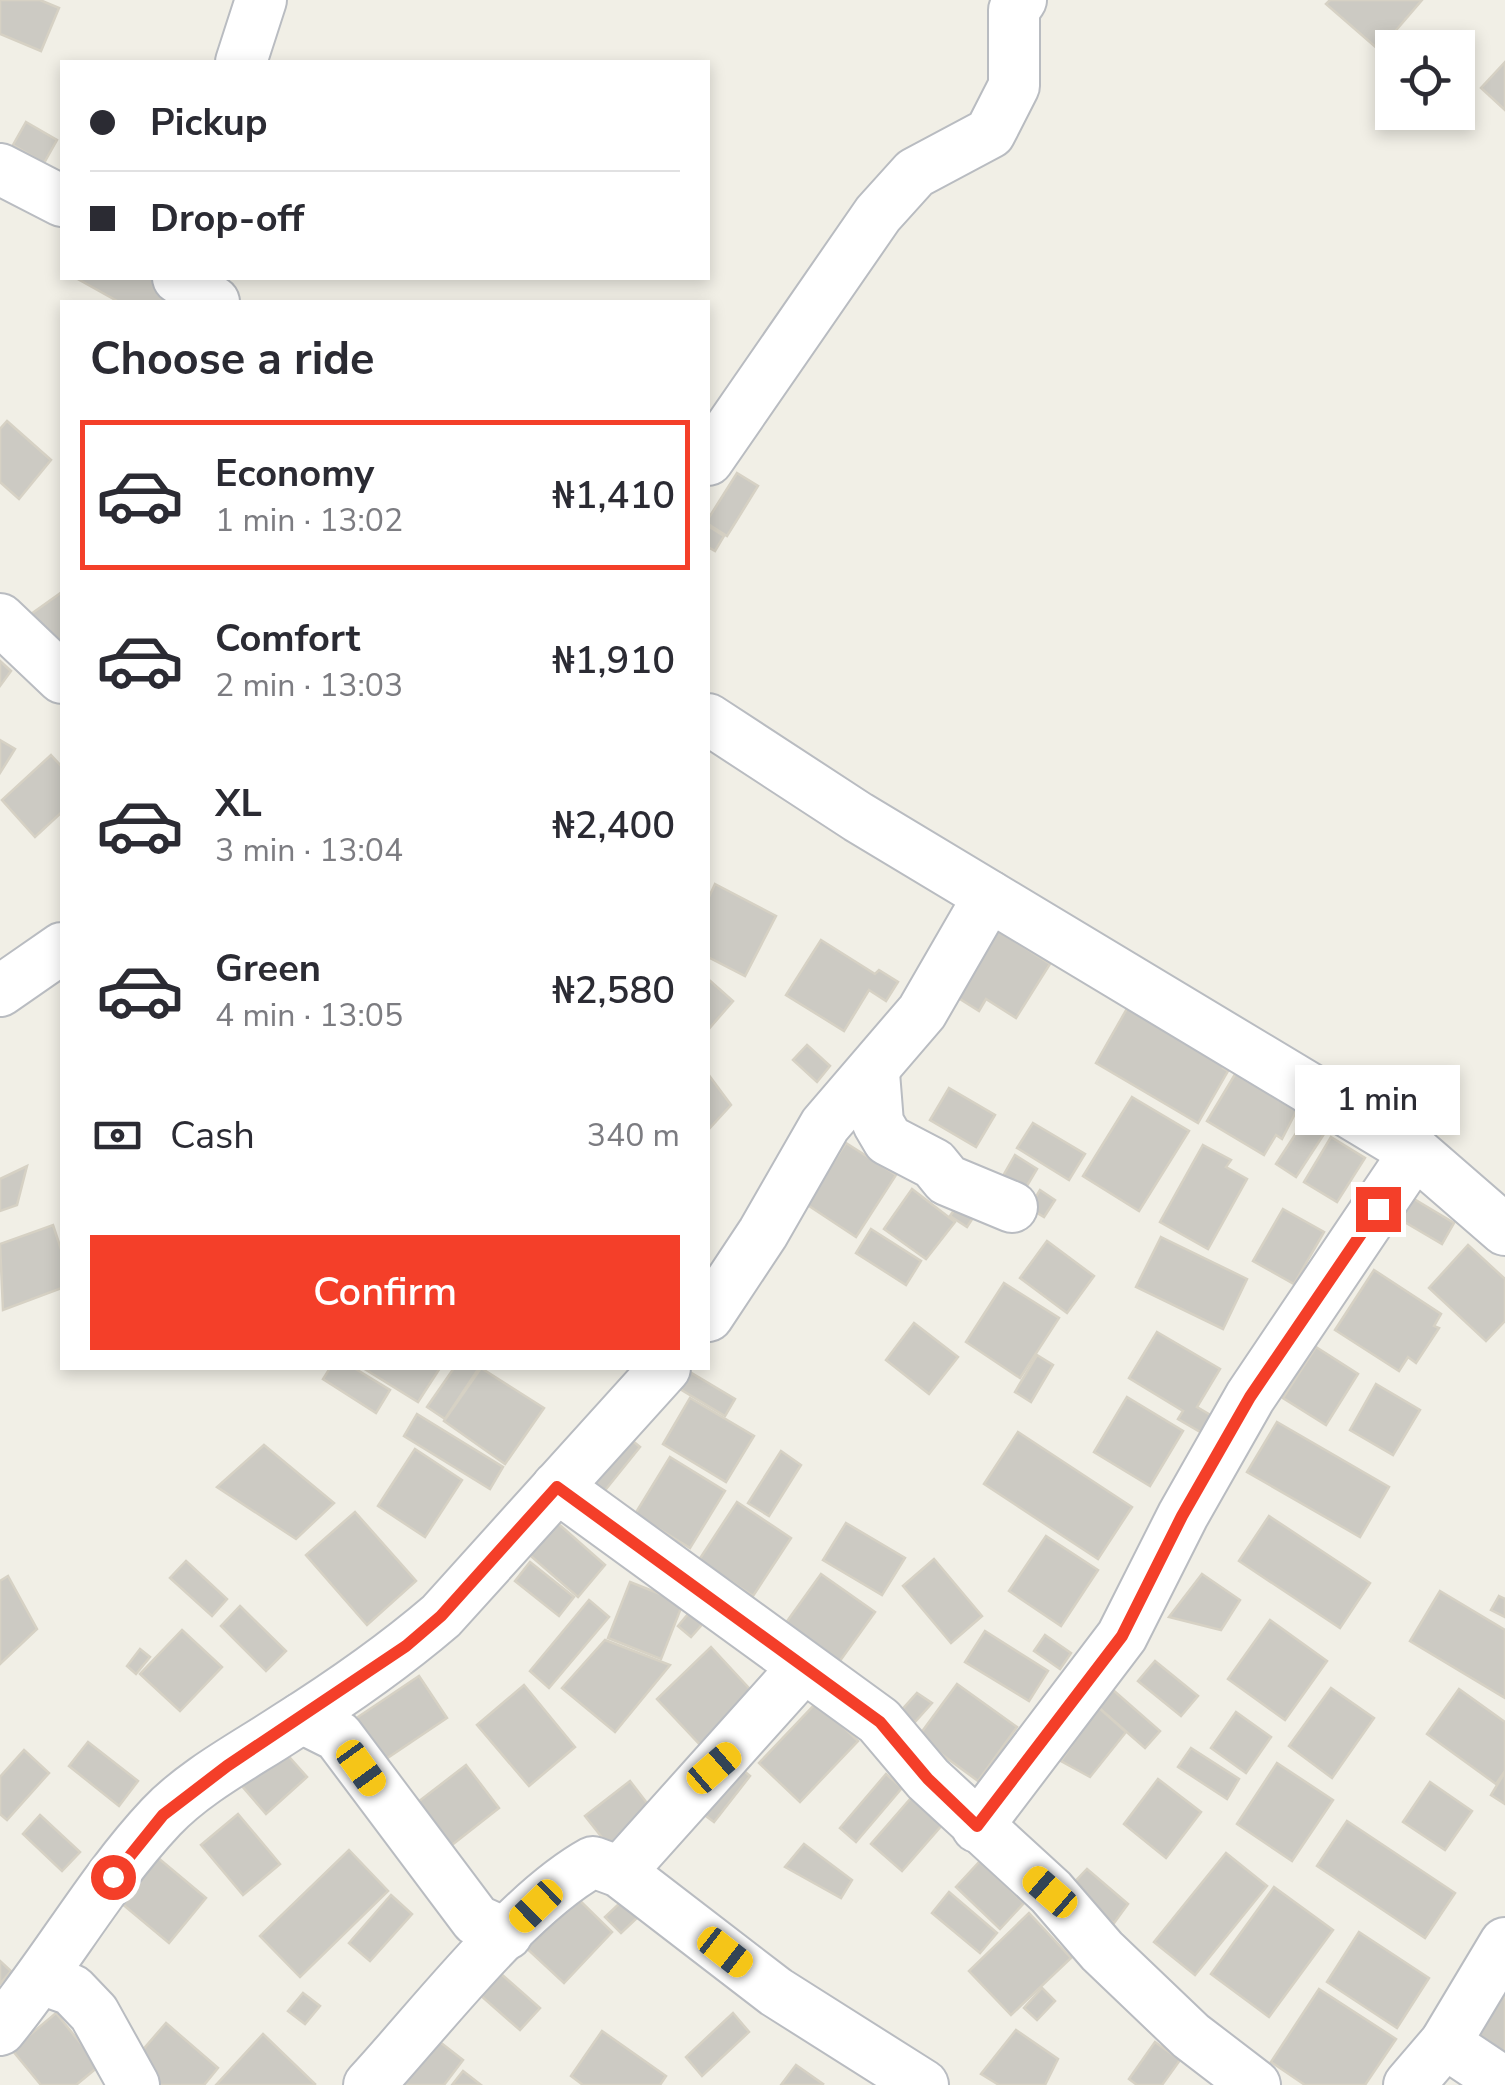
<!DOCTYPE html>
<html lang="en">
<head>
<meta charset="utf-8">
<style>
	:root { --surface:#fff; --page:#f2f2f3; --text:#2b2b33; --muted:#7c7c81; --line:#e1e1e2; --accent:#f43f29 }
	body { margin:0; font-family:"Nunito Sans",sans-serif; background:var(--page); color:var(--text); height:100vh; display:flex; flex-direction:column; font-size:38px; white-space:nowrap }
	* { box-sizing:border-box; margin:0 }
	p { font-size:32px; color:var(--muted) }
	.icon { flex:none; width:55px; height:55px; fill:none; stroke:currentColor; stroke-width:2; stroke-linecap:round; stroke-linejoin:round }
	.map { position:relative; flex:1; overflow:hidden }
	.details { position:absolute; left:60px; top:300px; width:650px; height:1070px; display:flex; flex-direction:column; background:var(--surface); border-radius:0px; box-shadow:0 5px 15px #0003 }
	.details>* { flex:none }
	.guide { position:absolute; left:60px; top:60px; width:650px; height:220px; border-radius:0px; box-shadow:0 5px 15px #0003; display:grid; align-content:center; height:220px; padding:0 30px; background:var(--surface) }
	.tools { position:absolute; left:1375px; top:30px; display:grid; gap:20px }
	.tools a { display:grid; place-items:center; width:100px; height:100px; border-radius:0px; background:var(--surface); box-shadow:0 5px 15px #0003; font-size:50px }
	.end { position:absolute; width:45px; height:45px; margin:-22px; border:12px solid #f43f29; background:#fff; box-shadow:0 0 0 5px #fff }
	.from { border-radius:50% }
	.bubble { position:absolute; height:70px; border-radius:0px; background:var(--surface); box-shadow:0 5px 15px #0003; font-size:32px; font-weight:600; line-height:70px; text-align:center }
	.car { position:absolute; width:30px; height:60px; margin:-30px -15px; border-radius:12px; box-shadow:0 0 8px 2px #0007; background:linear-gradient(#f5c518 24%,#345 0 40%,#f5c518 0 76%,#345 0 86%,#f5c518 0) }
	.guide b { display:flex; align-items:center; gap:35px; height:95px; font-size:38px }
	.guide b+b { border-top:2px solid var(--line) }
	.guide i { width:25px; height:25px; background:var(--text) }
	ul { padding:0; list-style:none }
	li { display:flex; align-items:center; gap:30px; height:150px; margin:0 20px 15px; padding:0 10px; border:5px solid transparent; border-radius:0px }
	li div { flex:1 }
	li b { display:block; font-size:38px }
	li em { font-style:normal; font-weight:600 }
	li.current { border-color:var(--accent) }
	li>.icon { width:90px; height:90px; stroke-width:1.5 }
	h2 { padding:0 30px; font-size:45px; line-height:120px }
	.pay { display:flex; align-items:center; gap:25px; height:110px; padding:0 30px; font-size:38px }
	.pay p { margin-inline-start:auto }
	.action { display:flex; gap:20px; margin-top:auto; padding:20px 30px }
	.action a { flex:1; height:115px; border-radius:0px; background:var(--accent); color:#fff; font-size:40px; font-weight:600; line-height:115px; text-align:center }
	.map>svg:first-child { display:block }
</style>
</head>
<body>
<div class="map">
<svg width="1505" height="2085" viewBox="0 0 1505 2085">
	<rect width="100%" height="100%" fill="#f1efe6"/>
	<g fill="#cccac3" stroke="#d6d1c4" stroke-width="2.5">
		<path d="M 0,0 L 40,0 L 59,8 L 41,51 L 0,34 Z"/>
		<path d="M 1330,0 L 1422,0 L 1379,50 L 1326,4 Z"/>
		<path d="M 1505,62 L 1505,110 L 1481,88 Z"/>
		<path d="M 26,122 L 57,140 L 44,163 L 13,145 Z"/>
		<path d="M 76,278 L 153,278 L 172,289 L 162,302 L 119,302 Z"/>
		<path d="M 7,421 L 51,460 L 19,499 L 0,482 L 0,429 Z"/>
		<path d="M 737,473 L 758,486 L 727,536 L 708,524 L 708,519 Z"/>
		<path d="M 708,526 L 724,536 L 715,551 L 708,547 Z"/>
		<path d="M 62,592 L 62,670 L 24,619 Z"/>
		<path d="M 0,661 L 11,671 L 0,686 Z"/>
		<path d="M 0,740 L 15,749 L 0,773 Z"/>
		<path d="M 51,755 L 62,767 L 62,812 L 35,837 L 2,800 Z"/>
		<path d="M 715,884 L 776,916 L 745,976 L 708,957 L 708,899 Z"/>
		<path d="M 991,926 L 1050,964 L 1016,1018 L 986,999 L 979,1011 L 949,992 Z"/>
		<path d="M 821,940 L 875,974 L 879,970 L 898,982 L 886,1001 L 869,990 L 844,1031 L 786,995 Z"/>
		<path d="M 708,979 L 733,1001 L 708,1030 Z"/>
		<path d="M 1133,998 L 1231,1055 L 1223,1068 L 1228,1071 L 1198,1123 L 1096,1063 Z"/>
		<path d="M 807,1045 L 830,1066 L 817,1082 L 793,1060 Z"/>
		<path d="M 1240,1066 L 1301,1102 L 1282,1139 L 1276,1135 L 1264,1155 L 1207,1121 Z"/>
		<path d="M 708,1074 L 731,1105 L 708,1130 Z"/>
		<path d="M 949,1088 L 995,1115 L 976,1147 L 930,1120 Z"/>
		<path d="M 1132,1097 L 1189,1131 L 1139,1211 L 1083,1176 Z"/>
		<path d="M 1315,1118 L 1326,1125 L 1324,1134 L 1296,1177 L 1276,1164 L 1304,1121 L 1310,1125 Z"/>
		<path d="M 1033,1123 L 1085,1154 L 1069,1180 L 1017,1148 Z"/>
		<path d="M 1331,1137 L 1365,1158 L 1337,1202 L 1304,1182 Z"/>
		<path d="M 846,1143 L 896,1175 L 856,1237 L 806,1204 Z"/>
		<path d="M 1203,1145 L 1231,1160 L 1226,1167 L 1247,1179 L 1208,1249 L 1160,1222 Z"/>
		<path d="M 1015,1155 L 1037,1169 L 1018,1201 L 996,1188 Z"/>
		<path d="M 27,1166 L 17,1205 L 0,1211 L 0,1179 Z"/>
		<path d="M 912,1189 L 955,1222 L 926,1259 L 884,1229 Z"/>
		<path d="M 1040,1190 L 1055,1200 L 1044,1217 L 1029,1208 Z"/>
		<path d="M 1399,1190 L 1454,1223 L 1442,1244 L 1386,1211 Z"/>
		<path d="M 962,1199 L 978,1210 L 967,1227 L 950,1216 Z"/>
		<path d="M 1283,1209 L 1324,1232 L 1294,1284 L 1253,1261 Z"/>
		<path d="M 53,1225 L 62,1252 L 62,1288 L 3,1310 L 0,1244 Z"/>
		<path d="M 871,1229 L 921,1261 L 906,1285 L 856,1253 Z"/>
		<path d="M 1161,1237 L 1247,1279 L 1223,1329 L 1136,1287 Z"/>
		<path d="M 1047,1241 L 1094,1276 L 1067,1313 L 1020,1278 Z"/>
		<path d="M 1468,1245 L 1505,1279 L 1505,1321 L 1486,1341 L 1429,1288 Z"/>
		<path d="M 1374,1270 L 1441,1314 L 1434,1326 L 1439,1328 L 1416,1363 L 1408,1357 L 1399,1371 L 1335,1330 Z"/>
		<path d="M 1004,1283 L 1059,1318 L 1020,1378 L 966,1342 Z"/>
		<path d="M 914,1323 L 958,1357 L 929,1394 L 886,1360 Z"/>
		<path d="M 1157,1332 L 1220,1369 L 1197,1407 L 1212,1416 L 1202,1433 L 1178,1419 L 1183,1411 L 1129,1378 Z"/>
		<path d="M 1316,1347 L 1358,1374 L 1326,1425 L 1283,1398 Z"/>
		<path d="M 1037,1355 L 1053,1365 L 1031,1402 L 1015,1392 Z"/>
		<path d="M 330,1368 L 354,1368 L 390,1390 L 376,1413 L 323,1379 Z"/>
		<path d="M 363,1368 L 440,1368 L 418,1402 Z"/>
		<path d="M 454,1368 L 479,1368 L 445,1419 L 427,1407 Z"/>
		<path d="M 481,1368 L 544,1408 L 505,1464 L 444,1421 Z"/>
		<path d="M 690,1372 L 735,1399 L 725,1416 L 680,1389 Z"/>
		<path d="M 1376,1384 L 1420,1410 L 1393,1455 L 1350,1430 Z"/>
		<path d="M 1127,1397 L 1183,1431 L 1150,1486 L 1094,1452 Z"/>
		<path d="M 690,1398 L 754,1436 L 726,1482 L 663,1444 Z"/>
		<path d="M 417,1414 L 503,1467 L 490,1489 L 404,1436 Z"/>
		<path d="M 1277,1422 L 1389,1487 L 1360,1537 L 1247,1472 Z"/>
		<path d="M 1018,1432 L 1132,1507 L 1098,1559 L 984,1484 Z"/>
		<path d="M 623,1433 L 640,1447 L 598,1499 L 581,1485 Z"/>
		<path d="M 264,1445 L 334,1503 L 296,1539 L 217,1487 Z"/>
		<path d="M 415,1449 L 462,1480 L 425,1537 L 378,1506 Z"/>
		<path d="M 781,1451 L 801,1465 L 769,1516 L 748,1503 Z"/>
		<path d="M 670,1457 L 725,1491 L 690,1548 L 635,1514 Z"/>
		<path d="M 737,1502 L 791,1538 L 753,1596 L 699,1560 Z"/>
		<path d="M 355,1512 L 416,1581 L 367,1625 L 306,1555 Z"/>
		<path d="M 1269,1516 L 1370,1583 L 1340,1628 L 1239,1561 Z"/>
		<path d="M 553,1519 L 605,1565 L 578,1597 L 525,1551 Z"/>
		<path d="M 846,1523 L 905,1558 L 882,1595 L 823,1560 Z"/>
		<path d="M 1046,1536 L 1098,1570 L 1061,1626 L 1009,1591 Z"/>
		<path d="M 934,1559 L 982,1616 L 951,1643 L 903,1586 Z"/>
		<path d="M 186,1561 L 227,1599 L 212,1616 L 170,1578 Z"/>
		<path d="M 530,1562 L 574,1597 L 559,1616 L 515,1581 Z"/>
		<path d="M 821,1574 L 875,1612 L 837,1665 L 783,1627 Z"/>
		<path d="M 1202,1574 L 1240,1600 L 1221,1630 L 1169,1617 Z"/>
		<path d="M 8,1576 L 37,1629 L 0,1664 L 0,1581 Z"/>
		<path d="M 630,1582 L 683,1603 L 661,1659 L 608,1638 Z"/>
		<path d="M 1440,1591 L 1505,1630 L 1505,1698 L 1410,1641 Z"/>
		<path d="M 1499,1596 L 1505,1599 L 1505,1617 L 1491,1610 Z"/>
		<path d="M 589,1600 L 609,1617 L 549,1688 L 530,1671 Z"/>
		<path d="M 240,1606 L 286,1651 L 266,1671 L 221,1626 Z"/>
		<path d="M 693,1608 L 707,1619 L 691,1637 L 678,1626 Z"/>
		<path d="M 1270,1620 L 1327,1661 L 1285,1720 L 1228,1679 Z"/>
		<path d="M 182,1630 L 222,1667 L 180,1711 L 140,1674 Z"/>
		<path d="M 985,1631 L 1048,1671 L 1029,1701 L 965,1662 Z"/>
		<path d="M 1045,1635 L 1071,1653 L 1060,1669 L 1034,1651 Z"/>
		<path d="M 605,1640 L 670,1665 L 615,1732 L 562,1688 Z"/>
		<path d="M 711,1647 L 758,1698 L 704,1749 L 657,1699 Z"/>
		<path d="M 140,1649 L 150,1657 L 136,1674 L 127,1666 Z"/>
		<path d="M 1155,1661 L 1198,1696 L 1181,1716 L 1138,1681 Z"/>
		<path d="M 419,1676 L 447,1718 L 383,1761 L 355,1719 Z"/>
		<path d="M 957,1684 L 1017,1727 L 978,1781 L 918,1737 Z"/>
		<path d="M 524,1685 L 575,1747 L 529,1786 L 477,1725 Z"/>
		<path d="M 1331,1688 L 1374,1718 L 1332,1778 L 1289,1746 Z"/>
		<path d="M 1459,1689 L 1505,1722 L 1505,1771 L 1496,1784 L 1427,1734 Z"/>
		<path d="M 1113,1690 L 1160,1731 L 1145,1748 L 1098,1707 Z"/>
		<path d="M 917,1693 L 932,1703 L 915,1722 L 899,1713 Z"/>
		<path d="M 817,1702 L 858,1741 L 800,1802 L 759,1763 Z"/>
		<path d="M 1098,1707 L 1126,1732 L 1090,1777 L 1061,1761 Z"/>
		<path d="M 1236,1712 L 1271,1737 L 1246,1773 L 1211,1748 Z"/>
		<path d="M 88,1742 L 138,1781 L 119,1806 L 69,1766 Z"/>
		<path d="M 1191,1748 L 1239,1779 L 1227,1799 L 1178,1767 Z"/>
		<path d="M 24,1750 L 49,1773 L 7,1820 L 0,1814 L 0,1777 Z"/>
		<path d="M 283,1750 L 307,1777 L 266,1814 L 242,1786 Z"/>
		<path d="M 732,1761 L 750,1776 L 714,1822 L 695,1808 Z"/>
		<path d="M 1277,1763 L 1333,1800 L 1292,1861 L 1237,1824 Z"/>
		<path d="M 466,1765 L 499,1808 L 443,1852 L 409,1809 Z"/>
		<path d="M 1505,1772 L 1505,1804 L 1491,1795 Z"/>
		<path d="M 886,1774 L 902,1788 L 856,1842 L 840,1828 Z"/>
		<path d="M 1158,1779 L 1201,1812 L 1166,1858 L 1124,1824 Z"/>
		<path d="M 630,1781 L 653,1811 L 608,1845 L 585,1816 Z"/>
		<path d="M 1430,1782 L 1472,1811 L 1445,1850 L 1403,1822 Z"/>
		<path d="M 911,1798 L 942,1825 L 902,1871 L 871,1844 Z"/>
		<path d="M 238,1814 L 280,1864 L 243,1895 L 201,1845 Z"/>
		<path d="M 40,1815 L 80,1852 L 62,1871 L 23,1834 Z"/>
		<path d="M 1347,1821 L 1455,1893 L 1425,1938 L 1317,1866 Z"/>
		<path d="M 804,1844 L 852,1880 L 841,1898 L 785,1867 Z"/>
		<path d="M 145,1847 L 206,1898 L 169,1943 L 108,1892 Z"/>
		<path d="M 349,1850 L 388,1891 L 300,1977 L 260,1936 Z"/>
		<path d="M 1226,1853 L 1267,1886 L 1195,1975 L 1154,1942 Z"/>
		<path d="M 980,1861 L 1024,1903 L 1000,1929 L 956,1887 Z"/>
		<path d="M 1087,1869 L 1128,1904 L 1114,1923 L 1064,1893 Z"/>
		<path d="M 1274,1887 L 1333,1930 L 1269,2017 L 1211,1974 Z"/>
		<path d="M 571,1892 L 612,1932 L 564,1983 L 522,1944 Z"/>
		<path d="M 949,1892 L 997,1933 L 980,1953 L 932,1913 Z"/>
		<path d="M 391,1895 L 412,1914 L 370,1961 L 349,1943 Z"/>
		<path d="M 622,1901 L 637,1918 L 621,1933 L 605,1917 Z"/>
		<path d="M 1029,1913 L 1071,1958 L 1011,2015 L 969,1971 Z"/>
		<path d="M 1359,1932 L 1429,1978 L 1397,2028 L 1327,1982 Z"/>
		<path d="M 0,1961 L 11,1971 L 0,1984 Z"/>
		<path d="M 500,1973 L 540,2008 L 520,2030 L 480,1995 Z"/>
		<path d="M 1505,1981 L 1505,2056 L 1470,2032 Z"/>
		<path d="M 1042,1988 L 1055,2001 L 1037,2020 L 1024,2008 Z"/>
		<path d="M 1319,1989 L 1396,2039 L 1365,2085 L 1305,2085 L 1271,2062 Z"/>
		<path d="M 303,1993 L 320,2006 L 305,2024 L 288,2011 Z"/>
		<path d="M 56,2013 L 99,2066 L 76,2085 L 41,2085 L 12,2050 Z"/>
		<path d="M 733,2013 L 749,2032 L 702,2076 L 686,2057 Z"/>
		<path d="M 166,2023 L 218,2068 L 204,2085 L 148,2085 L 128,2067 Z"/>
		<path d="M 1016,2030 L 1058,2059 L 1045,2085 L 999,2085 L 981,2074 Z"/>
		<path d="M 602,2031 L 666,2076 L 660,2085 L 583,2085 L 571,2076 Z"/>
		<path d="M 263,2034 L 315,2084 L 314,2085 L 216,2085 Z"/>
		<path d="M 436,2039 L 463,2060 L 444,2085 L 402,2085 Z"/>
		<path d="M 1155,2042 L 1180,2060 L 1162,2085 L 1137,2085 L 1129,2079 Z"/>
		<path d="M 796,2065 L 823,2084 L 822,2085 L 781,2085 Z"/>
		<path d="M 463,2071 L 481,2085 L 452,2085 Z"/>
	</g>
	<g fill="none" stroke-linecap="round" stroke-linejoin="round">
		<defs>
			<g id="minor">
				<path d="M 241,62 L 261,0"/>
				<path d="M 0,169 L 62,201"/>
				<path d="M 178,278 L 214,302"/>
				<path d="M 708,460 L 878,214 L 915,173 L 990,133 L 1014,86 L 1014,10 L 1021,0"/>
				<path d="M 0,619 L 62,678"/>
				<path d="M 708,719 L 858,817 L 1415,1152 L 1505,1230"/>
				<path d="M 0,991 L 62,948"/>
				<path d="M 874,1073 L 878,1123 L 888,1140 L 934,1164 L 947,1180 L 1012,1207"/>
				<path d="M 708,1316 L 763,1233 L 825,1125 L 922,1012 L 989,896"/>
				<path d="M 557,1487 L 879,1721 L 928,1779 L 1051,1892 L 1102,1951 L 1191,2036 L 1255,2085"/>
				<path d="M 302,1718 L 338,1736 L 476,1920 L 507,1934"/>
				<path d="M 977,1827 L 1122,1636 L 1183,1515 L 1250,1397 L 1415,1152"/>
				<path d="M 620,1872 L 802,1669"/>
				<path d="M 41,1979 L 72,1990 L 94,2013 L 134,2085"/>
				<path d="M 0,2030 C 57,1961 100,1882 161,1817 C 195,1781 245,1755 286,1728 C 340,1694 392,1658 441,1616 L 665,1368"/>
				<path d="M 1445,2043 L 1505,2083"/>
				<path d="M 369,2085 C 430,2019 517,1904 593,1862 L 620,1872 L 776,1992 L 923,2085"/>
				<path d="M 1409,2085 L 1445,2043 L 1505,1943"/>
			</g>
		</defs>
		<use href="#minor" stroke="#b9bcc1" stroke-width="54"/>
		<use href="#minor" stroke="#fff" stroke-width="50"/>
	</g>
	<g fill="none" stroke-linecap="round" stroke-linejoin="round">
		<path stroke="#f43f29" stroke-width="12" d="M 113,1877 L 163,1815 L 227,1766 L 406,1646 L 441,1616 L 557,1487 L 880,1722 L 928,1779 L 977,1826 L 1122,1636 L 1182,1516 L 1250,1397 L 1378,1209"/>
	</g>
</svg>
<div class="tools">
<a><svg class="icon" aria-label="locate" viewBox="0 0 24 24"><circle cx="12" cy="12" r="6"/><path d="M12 2v4M12 18v4M2 12h4M18 12h4"/></svg></a>
</div>
<i class="end from" style="left:113px;top:1877px"></i>
<i class="end" style="left:1378px;top:1209px"></i>
<div class="bubble" style="left:1295px;top:1065px;width:165px">1 min</div>
<i class="car" style="left:361px;top:1768px;rotate:144deg"></i>
<i class="car" style="left:714px;top:1768px;rotate:49deg"></i>
<i class="car" style="left:1050px;top:1892px;rotate:311deg"></i>
<i class="car" style="left:536px;top:1906px;rotate:226deg"></i>
<i class="car" style="left:725px;top:1952px;rotate:128deg"></i>
<div class="guide">
<b><i class="from"></i>Pickup</b>
<b><i></i>Drop-off</b>
</div>
<section class="details">
<h2>Choose a ride</h2>
<ul>
<li class="current"><svg class="icon" aria-label="car" viewBox="0 0 24 24"><path d="M5 17H2v-5l4-1 3-4h7l3 4 3 1v5h-3M9 17h6M6 11h13"/><circle cx="7" cy="17" r="2"/><circle cx="17" cy="17" r="2"/></svg><div><b>Economy</b><p>1 min · 13:02</p></div><em>₦1,410</em></li>
<li><svg class="icon" aria-label="car" viewBox="0 0 24 24"><path d="M5 17H2v-5l4-1 3-4h7l3 4 3 1v5h-3M9 17h6M6 11h13"/><circle cx="7" cy="17" r="2"/><circle cx="17" cy="17" r="2"/></svg><div><b>Comfort</b><p>2 min · 13:03</p></div><em>₦1,910</em></li>
<li><svg class="icon" aria-label="car" viewBox="0 0 24 24"><path d="M5 17H2v-5l4-1 3-4h7l3 4 3 1v5h-3M9 17h6M6 11h13"/><circle cx="7" cy="17" r="2"/><circle cx="17" cy="17" r="2"/></svg><div><b>XL</b><p>3 min · 13:04</p></div><em>₦2,400</em></li>
<li><svg class="icon" aria-label="car" viewBox="0 0 24 24"><path d="M5 17H2v-5l4-1 3-4h7l3 4 3 1v5h-3M9 17h6M6 11h13"/><circle cx="7" cy="17" r="2"/><circle cx="17" cy="17" r="2"/></svg><div><b>Green</b><p>4 min · 13:05</p></div><em>₦2,580</em></li>
</ul>
<div class="pay"><svg class="icon" aria-label="cash" viewBox="0 0 24 24"><path d="M3 7h18v10H3z"/><circle cx="12" cy="12" r="2"/></svg>Cash<p>340 m</p></div>
<div class="action"><a>Confirm</a></div>
</section>
</div>
</body>
</html>
